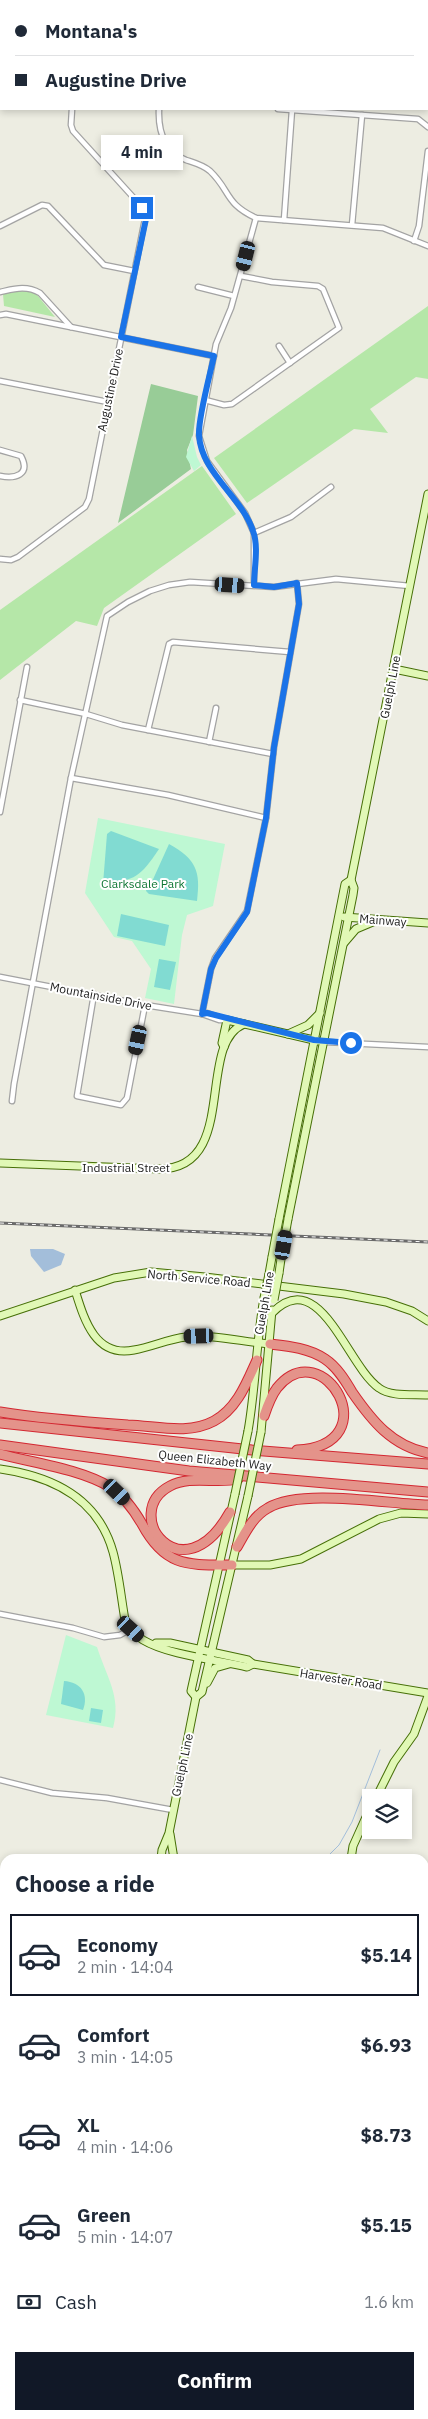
<!DOCTYPE html>
<html lang="en">
<head>
<meta charset="utf-8">
<style>
	:root { --surface:#fff; --page:#f2f2f3; --text:#1f2937; --muted:#747a83; --line:#e0e1e3; --accent:#111827 }
	body { margin:0; font-family:"IBM Plex Sans",sans-serif; background:var(--page); color:var(--text); height:100vh; display:flex; flex-direction:column; font-size:19px; white-space:nowrap }
	* { box-sizing:border-box; margin:0 }
	p { font-size:16px; color:var(--muted) }
	.icon { flex:none; width:28px; height:28px; fill:none; stroke:currentColor; stroke-width:2; stroke-linecap:round; stroke-linejoin:round }
	.map { position:relative; flex:1; overflow:hidden }
	.panel { position:absolute; left:0px; top:1854px; width:429px; height:566px; display:flex; flex-direction:column; background:var(--surface); border-radius:15px 15px 0 0; box-shadow:0 2px 8px #0003 }
	.panel>* { flex:none }
	.banner { position:absolute; left:0px; top:0px; width:429px; height:110px; box-shadow:0 2px 8px #0003; display:grid; align-content:center; height:110px; padding:0 15px; background:var(--surface) }
	.controls { position:absolute; left:362px; top:1789px; display:grid; gap:10px }
	.controls a { display:grid; place-items:center; width:50px; height:50px; border-radius:0px; background:var(--surface); box-shadow:0 2px 8px #0003; font-size:25px }
	.end { position:absolute; width:22px; height:22px; margin:-11px; border:6px solid #1a73e8; background:#fff; box-shadow:0 0 0 2px #fff }
	.from { border-radius:50% }
	.bubble { position:absolute; height:35px; border-radius:0px; background:var(--surface); box-shadow:0 2px 8px #0003; font-size:16px; font-weight:700; line-height:35px; text-align:center }
	.car { position:absolute; width:15px; height:30px; margin:-15px -8px; border-radius:6px; box-shadow:0 0 4px 1px #0007; background:linear-gradient(#222 24%,#8ab4d8 0 40%,#222 0 76%,#8ab4d8 0 86%,#222 0) }
	.banner b { display:flex; align-items:center; gap:18px; height:48px; font-size:19px }
	.banner b+b { border-top:1px solid var(--line) }
	.banner i { width:12px; height:12px; background:var(--text) }
	ul { padding:0; list-style:none }
	li { display:flex; align-items:center; gap:15px; height:82px; margin:0 10px 8px; padding:0 5px; border:2px solid transparent; border-radius:0px }
	li div { flex:1 }
	li b { display:block; font-size:19px }
	li em { font-style:normal; font-weight:700 }
	li.current { border-color:var(--accent) }
	li>.icon { width:45px; height:45px; stroke-width:1.5 }
	h2 { padding:0 15px; font-size:22px; line-height:60px }
	.pay { display:flex; align-items:center; gap:12px; height:55px; padding:0 15px; font-size:19px }
	.pay p { margin-inline-start:auto }
	.primary-button { display:flex; gap:10px; margin-top:auto; padding:10px 15px }
	.primary-button a { flex:1; height:58px; border-radius:0px; background:var(--accent); color:#fff; font-size:20px; font-weight:700; line-height:58px; text-align:center }
	.map>svg:first-child { display:block }
</style>
</head>
<body>
<div class="map">
<svg width="428" height="2419" viewBox="0 0 428 2419">
	<rect width="100%" height="100%" fill="#edede2"/>
	<g fill="#b5e7a8">
		<path d="M 28,289 L 34,291 L 55,317 L 4,306 L 3,294 Z"/>
		<path d="M 428,306 L 428,379 L 416,377 L 370,409 L 388,433 L 354,429 L 247,503 L 214,458 Z"/>
		<path d="M 202,466 L 236,514 L 104,608 L 97,626 L 76,621 L 0,680 L 0,610 Z"/>
	</g>
	<path fill="#98cc97" d="M 151,384 L 198,396 L 193,435 L 187,450 L 191,469 L 118,523 Z"/>
	<g fill="#bef8d3">
		<path d="M 192,436 L 197,457 L 201,465 L 194,471 L 186,457 Z"/>
		<path d="M 98,818 L 225,844 L 213,906 L 187,915 L 182,935 L 174,1004 L 145,998 L 151,969 L 132,941 L 114,937 L 85,893 Z"/>
		<path d="M 66,1635 L 97,1647 C 106,1676 122,1697 113,1728 L 46,1715 Z"/>
		<path d="M 283,2415 L 351,2415 L 350,2419 L 283,2419 Z"/>
	</g>
	<g fill="#81dbd2">
		<path d="M 111,831 L 159,849 C 140,877 136,880 103,884 L 107,834 Z"/>
		<path d="M 169,844 C 196,859 201,871 197,901 L 149,894 L 146,891 L 147,885 L 150,886 Z"/>
		<path d="M 121,914 L 169,925 L 165,946 L 117,936 Z"/>
		<path d="M 159,959 L 176,962 L 170,990 L 154,987 Z"/>
		<path d="M 64,1681 C 81,1682 89,1694 83,1710 L 61,1704 Z"/>
		<path d="M 91,1708 L 103,1710 L 101,1723 L 89,1721 Z"/>
		<path d="M 424,2352 L 428,2353 L 428,2415 L 424,2415 Z"/>
	</g>
	<path fill="#a3beda" d="M 30,1249 L 53,1249 L 65,1254 L 61,1265 L 44,1272 L 31,1256 Z"/>
	<g fill="none" stroke-linecap="round" stroke-linejoin="round">
		<path stroke="#a3beda" stroke-width="1" d="M 325,1859 L 339,1845 L 352,1822 L 380,1750"/>
		<defs>
			<g id="street">
				<path d="M 81,1 L 81,0"/>
				<path d="M 159,109 C 158,131 164,151 186,160 C 195,163 203,165 210,171 C 231,191 224,203 256,218 L 383,228 L 428,246"/>
				<path d="M 278,109 L 418,119 L 428,127"/>
				<path d="M 284,220 L 292,110"/>
				<path d="M 352,225 L 362,115"/>
				<path d="M 0,226 L 42,205 L 48,206 L 104,265 L 134,271"/>
				<path d="M 414,241 L 419,226 L 428,151"/>
				<path d="M 198,287 L 234,296"/>
				<path d="M 0,292 C 14,289 26,285 40,293 L 71,327"/>
				<path d="M 0,315 L 6,314 L 214,356"/>
				<path d="M 279,346 L 290,363"/>
				<path d="M 0,381 L 108,402"/>
				<path d="M 205,400 L 224,405 L 232,404 L 339,328 L 323,289 L 318,286 L 272,282 L 241,276"/>
				<path d="M 0,450 L 21,456 C 31,475 15,479 0,476"/>
				<path d="M 254,533 L 291,517 L 331,487"/>
				<path d="M 0,559 L 11,560 L 18,557 L 85,507 L 89,499 L 145,219 L 143,208 L 73,131 L 71,125 L 72,109"/>
				<path d="M 254,585 L 254,533 L 245,513 L 207,461 L 199,436 L 216,344 L 231,308 L 256,218"/>
				<path d="M 20,700 L 86,714 L 122,725 L 273,754"/>
				<path d="M 148,730 L 169,644 L 173,642 L 290,652"/>
				<path d="M 209,742 L 216,708"/>
				<path d="M 71,778 L 168,795 L 266,818"/>
				<path d="M 0,812 L 27,667"/>
				<path d="M 0,977 L 145,1005 L 202,1014 L 207,1013 L 227,1020"/>
				<path d="M 94,994 L 77,1096 L 121,1105 L 127,1098 L 145,1005"/>
				<path d="M 202,1014 L 211,969 L 215,958 L 247,911 L 266,818 L 274,747 L 299,604 L 297,583"/>
				<path d="M 202,1014 L 219,1020 L 226,1020"/>
				<path d="M 325,1042 L 428,1047"/>
				<path d="M 12,1101 L 14,1084 L 71,778 L 107,616 L 128,602 L 150,591 L 169,585 L 190,582 L 274,587 L 336,579 L 410,586"/>
				<path d="M 0,1614 L 73,1628 L 104,1637 L 120,1635 L 131,1629"/>
				<path d="M 0,1780 L 52,1793 L 107,1798 L 173,1810"/>
				<path d="M 0,2068 L 5,2069"/>
				<path d="M 0,2136 L 5,2137"/>
				<path d="M 100,2417 L 100,2419"/>
			</g>
			<g id="secondary">
				<path d="M 159,0 L 177,1"/>
				<path d="M 0,81 L 1,80"/>
				<path d="M 394,669 L 428,676"/>
				<path d="M 344,917 L 428,923"/>
				<path d="M 344,943 L 356,929 L 375,921"/>
				<path d="M 288,1034 L 308,1025 L 320,1013"/>
				<path d="M 224,1047 L 222,1043 L 227,1020 L 318,1041"/>
				<path d="M 0,1163 L 159,1169 C 240,1169 195,1044 244,1024"/>
				<path d="M 279,1219 L 345,884 L 351,880"/>
				<path d="M 288,1219 L 353,895 L 354,888 L 351,880 L 428,494"/>
				<path d="M 279,1273 L 281,1259"/>
				<path d="M 269,1274 L 272,1257"/>
				<path d="M 75,1290 C 84,1319 95,1358 134,1350 C 152,1347 168,1339 186,1337 C 214,1334 242,1342 270,1344"/>
				<path d="M 272,1313 C 320,1264 347,1366 379,1388 C 391,1397 413,1394 428,1395"/>
				<path d="M 0,1316 L 114,1278 L 151,1272 L 205,1277 L 344,1294 L 386,1302 L 412,1311 L 428,1321"/>
				<path d="M 248,1431 C 256,1386 256,1342 264,1298"/>
				<path d="M 261,1432 L 272,1310"/>
				<path d="M 0,1469 C 51,1476 98,1498 113,1552 C 119,1574 121,1597 125,1620 C 130,1627 135,1635 143,1640 C 168,1655 217,1660 247,1667 L 253,1664 L 428,1693"/>
				<path d="M 232,1565 L 270,1565 L 301,1559 L 379,1519 L 401,1513 L 428,1514"/>
				<path d="M 156,1643 L 170,1643 L 248,1660 L 253,1664"/>
				<path d="M 207,1683 L 215,1668 L 229,1664"/>
				<path d="M 196,1697 L 191,1691 L 235,1494"/>
				<path d="M 376,1798 L 394,1762 L 414,1734 L 428,1696"/>
				<path d="M 170,1834 L 174,1859"/>
				<path d="M 161,1859 L 162,1850 L 169,1833 L 196,1697 L 202,1692 L 248,1496"/>
				<path d="M 351,1859 L 353,1846 L 371,1806"/>
				<path d="M 424,1897 L 428,1898"/>
				<path d="M 0,1961 L 5,1962"/>
				<path d="M 424,2011 L 428,2012"/>
				<path d="M 424,2019 L 428,2020"/>
				<path d="M 0,2196 L 5,2196"/>
				<path d="M 424,2249 L 428,2249"/>
				<path d="M 50,2419 L 51,2415"/>
				<path d="M 57,2419 L 58,2415"/>
			</g>
			<g id="highway">
				<path d="M 270,1344 C 288,1346 309,1348 325,1359 C 337,1367 345,1380 352,1392 C 372,1421 392,1446 428,1453"/>
				<path d="M 0,1412 C 43,1419 85,1422 128,1425 C 157,1426 188,1435 214,1421 C 237,1409 247,1382 257,1360"/>
				<path d="M 264,1416 C 267,1407 271,1396 277,1388 C 323,1331 390,1445 297,1450"/>
				<path d="M 0,1423 L 252,1450 L 428,1464"/>
				<path d="M 0,1445 L 189,1471 L 428,1492"/>
				<path d="M 0,1454 C 34,1463 80,1469 110,1487 C 124,1496 134,1510 142,1524 C 165,1567 187,1565 232,1565"/>
				<path d="M 230,1512 C 182,1598 119,1513 170,1486 C 190,1475 217,1484 238,1479"/>
				<path d="M 237,1547 C 245,1533 253,1516 268,1508 C 301,1488 388,1504 428,1505"/>
			</g>
		</defs>
		<use href="#street" stroke="#a3a3a3" stroke-width="7"/>
		<use href="#secondary" stroke="#466f07" stroke-width="9"/>
		<use href="#highway" stroke="#d32731" stroke-width="11"/>
		<use href="#street" stroke="#fff" stroke-width="4.5"/>
		<use href="#secondary" stroke="#e1f8b6" stroke-width="7"/>
		<use href="#highway" stroke="#e4938a" stroke-width="9"/>
		<defs>
			<g id="rail">
				<path d="M 0,1223 L 428,1242"/>
				<path d="M 0,1872 L 5,1874"/>
				<path d="M 424,1993 L 428,1994"/>
			</g>
		</defs>
		<use href="#rail" stroke="#6a6a6a" stroke-width="3"/>
		<use href="#rail" stroke="#fff" stroke-width="1" stroke-dasharray="4" stroke-linecap="butt"/>
		<defs>
			<g id="secondary-bridge">
				<path d="M 272,1257 L 279,1219"/>
				<path d="M 281,1259 L 288,1219"/>
				<path d="M 264,1298 L 269,1274"/>
				<path d="M 274,1300 L 279,1273"/>
				<path d="M 235,1494 L 248,1431"/>
				<path d="M 248,1496 L 261,1432"/>
			</g>
		</defs>
		<use href="#secondary-bridge" stroke="#466f07" stroke-width="9" stroke-linecap="butt"/>
		<use href="#secondary-bridge" stroke="#e1f8b6" stroke-width="7"/>
	</g>
	<g fill="none" stroke-linecap="round" stroke-linejoin="round">
		<path stroke="#1a73e8" stroke-width="6" d="M 142,208 L 146,219 L 121,337 L 214,356 C 210,375 198,418 199,435 C 201,473 242,497 253,531 C 259,547 254,569 254,585 L 274,587 L 297,583 L 299,604 L 274,747 L 266,818 L 247,912 L 216,958 L 211,969 L 202,1014 L 207,1013 L 314,1040 L 351,1043"/>
	</g>
	<g text-anchor="middle" dominant-baseline="central" stroke-width="4" stroke-linejoin="round" paint-order="stroke">
		<g font-size="12" fill="#1c1c1c" stroke="#fff">
			<text transform="translate(110 390) rotate(-78)">Augustine Drive</text>
			<text transform="translate(390 687) rotate(-79)">Guelph Line</text>
			<text transform="translate(383 920) rotate(4)">Mainway</text>
			<text transform="translate(101 996) rotate(11)">Mountainside Drive</text>
			<text x="126" y="1167">Industrial Street</text>
			<text transform="translate(199 1278) rotate(5)">North Service Road</text>
			<text transform="translate(264 1303) rotate(-80)">Guelph Line</text>
			<text transform="translate(215 1460) rotate(6)">Queen Elizabeth Way</text>
			<text transform="translate(341 1679) rotate(9)">Harvester Road</text>
			<text transform="translate(182 1765) rotate(-78)">Guelph Line</text>
		</g>
		<g font-size="12" fill="#0e7734" stroke="#fff">
			<text x="143" y="883">Clarksdale Park</text>
		</g>
	</g>
</svg>
<div class="controls">
<a><svg class="icon" aria-label="layers" viewBox="0 0 24 24"><path d="M12 4l9 5-9 5-9-5zM3 14l9 5 9-5"/></svg></a>
</div>
<i class="end from" style="left:351px;top:1043px"></i>
<i class="end" style="left:142px;top:208px"></i>
<div class="bubble" style="left:101px;top:135px;width:82px">4 min</div>
<i class="car" style="left:246px;top:256px;rotate:194deg"></i>
<i class="car" style="left:230px;top:585px;rotate:94deg"></i>
<i class="car" style="left:138px;top:1040px;rotate:192deg"></i>
<i class="car" style="left:284px;top:1245px;rotate:10deg"></i>
<i class="car" style="left:199px;top:1336px;rotate:268deg"></i>
<i class="car" style="left:117px;top:1492px;rotate:134deg"></i>
<i class="car" style="left:131px;top:1629px;rotate:132deg"></i>
<div class="banner">
<b><i class="from"></i>Montana's</b>
<b><i></i>Augustine Drive</b>
</div>
<section class="panel">
<h2>Choose a ride</h2>
<ul>
<li class="current"><svg class="icon" aria-label="car" viewBox="0 0 24 24"><path d="M5 17H2v-5l4-1 3-4h7l3 4 3 1v5h-3M9 17h6M6 11h13"/><circle cx="7" cy="17" r="2"/><circle cx="17" cy="17" r="2"/></svg><div><b>Economy</b><p>2 min · 14:04</p></div><em>$5.14</em></li>
<li><svg class="icon" aria-label="car" viewBox="0 0 24 24"><path d="M5 17H2v-5l4-1 3-4h7l3 4 3 1v5h-3M9 17h6M6 11h13"/><circle cx="7" cy="17" r="2"/><circle cx="17" cy="17" r="2"/></svg><div><b>Comfort</b><p>3 min · 14:05</p></div><em>$6.93</em></li>
<li><svg class="icon" aria-label="car" viewBox="0 0 24 24"><path d="M5 17H2v-5l4-1 3-4h7l3 4 3 1v5h-3M9 17h6M6 11h13"/><circle cx="7" cy="17" r="2"/><circle cx="17" cy="17" r="2"/></svg><div><b>XL</b><p>4 min · 14:06</p></div><em>$8.73</em></li>
<li><svg class="icon" aria-label="car" viewBox="0 0 24 24"><path d="M5 17H2v-5l4-1 3-4h7l3 4 3 1v5h-3M9 17h6M6 11h13"/><circle cx="7" cy="17" r="2"/><circle cx="17" cy="17" r="2"/></svg><div><b>Green</b><p>5 min · 14:07</p></div><em>$5.15</em></li>
</ul>
<div class="pay"><svg class="icon" aria-label="cash" viewBox="0 0 24 24"><path d="M3 7h18v10H3z"/><circle cx="12" cy="12" r="2"/></svg>Cash<p>1.6 km</p></div>
<div class="primary-button"><a>Confirm</a></div>
</section>
</div>
</body>
</html>
